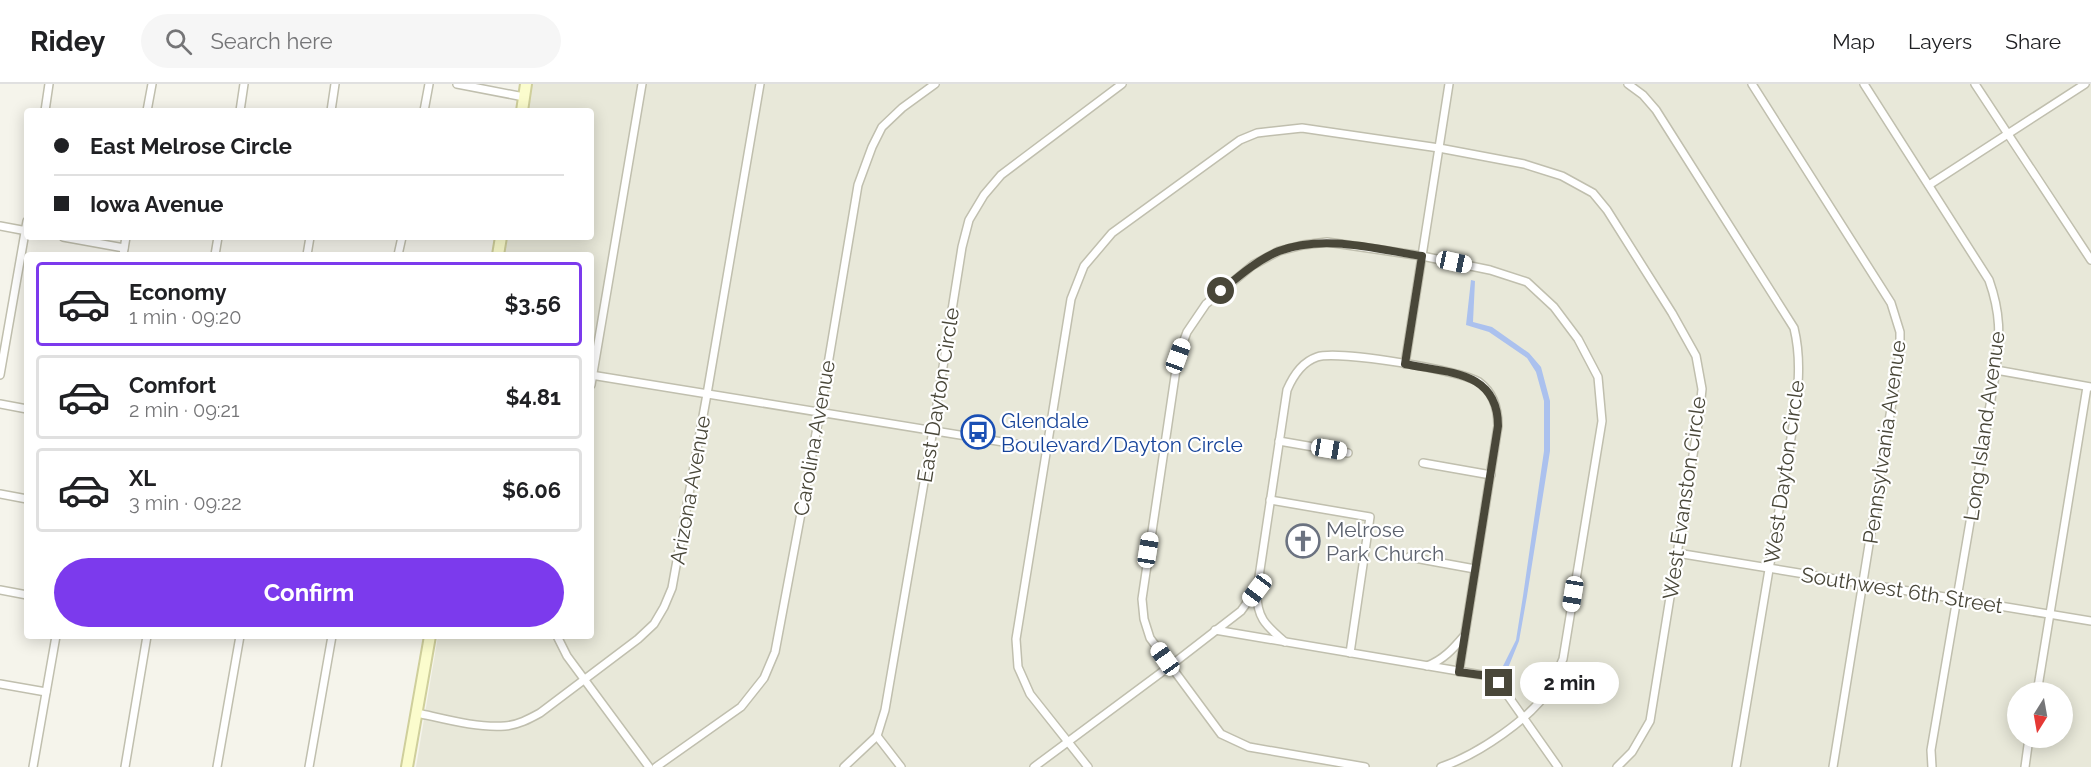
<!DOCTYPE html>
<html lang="en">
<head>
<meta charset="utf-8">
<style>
	:root { --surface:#fff; --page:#f6f6f6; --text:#202124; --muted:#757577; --line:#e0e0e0; --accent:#7c3aed }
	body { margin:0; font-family:Raleway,sans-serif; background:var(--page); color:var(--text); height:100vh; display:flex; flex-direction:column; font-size:22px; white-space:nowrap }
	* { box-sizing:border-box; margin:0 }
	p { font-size:20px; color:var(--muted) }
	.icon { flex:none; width:33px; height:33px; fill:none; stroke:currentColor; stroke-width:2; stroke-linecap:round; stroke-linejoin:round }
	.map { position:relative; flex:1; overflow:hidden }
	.drawer { position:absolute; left:24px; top:168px; width:570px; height:387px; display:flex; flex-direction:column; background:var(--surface); border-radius:6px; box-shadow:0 3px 15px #0003 }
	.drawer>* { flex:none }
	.guide { position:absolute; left:24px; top:24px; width:570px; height:132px; border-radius:6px; box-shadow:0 3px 15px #0003; display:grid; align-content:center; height:132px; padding:0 30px; background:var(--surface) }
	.needle { width:39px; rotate:191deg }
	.tools { position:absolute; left:2007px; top:598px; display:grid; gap:12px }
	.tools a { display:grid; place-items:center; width:66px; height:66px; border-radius:50%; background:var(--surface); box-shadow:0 3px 15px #0003; font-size:30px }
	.end { position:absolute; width:27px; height:27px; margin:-14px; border:8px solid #494739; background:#fff; box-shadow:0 0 0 3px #fff }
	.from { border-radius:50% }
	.bubble { position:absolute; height:42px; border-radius:21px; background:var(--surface); box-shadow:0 3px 15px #0003; font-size:20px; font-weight:700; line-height:42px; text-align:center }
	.car { position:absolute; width:18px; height:36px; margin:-18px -9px; border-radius:8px; box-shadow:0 0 4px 2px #0007; background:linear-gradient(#fff 24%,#345 0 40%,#fff 0 76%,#345 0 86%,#fff 0) }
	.guide b { display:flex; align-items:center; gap:21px; height:57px; font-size:22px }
	.guide b+b { border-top:2px solid var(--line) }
	.guide i { width:15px; height:15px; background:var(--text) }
	ul { padding:10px 0 0; list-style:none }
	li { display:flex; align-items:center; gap:18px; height:84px; margin:0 12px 9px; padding:0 18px; border:3px solid var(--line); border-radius:6px }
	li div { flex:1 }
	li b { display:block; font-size:22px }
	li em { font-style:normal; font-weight:700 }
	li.selected { border-color:var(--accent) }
	li>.icon { width:54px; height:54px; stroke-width:1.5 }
	.cta { display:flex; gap:12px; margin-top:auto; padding:12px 30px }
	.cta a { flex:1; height:69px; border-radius:36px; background:var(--accent); color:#fff; font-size:24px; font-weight:700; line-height:69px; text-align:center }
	header { display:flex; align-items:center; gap:36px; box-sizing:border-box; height:84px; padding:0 30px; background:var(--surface); border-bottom:2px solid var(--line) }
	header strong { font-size:28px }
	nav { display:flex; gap:33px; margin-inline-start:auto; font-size:21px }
	.search { width:420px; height:54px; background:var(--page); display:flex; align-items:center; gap:15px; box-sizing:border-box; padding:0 21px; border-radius:33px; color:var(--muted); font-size:22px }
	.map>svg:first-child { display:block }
</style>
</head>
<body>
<header>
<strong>Ridey</strong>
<div class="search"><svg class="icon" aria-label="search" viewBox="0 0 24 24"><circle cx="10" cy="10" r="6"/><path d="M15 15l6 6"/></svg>Search here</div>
<nav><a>Map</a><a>Layers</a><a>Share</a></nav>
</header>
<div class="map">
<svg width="2091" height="683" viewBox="0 0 2091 683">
	<rect width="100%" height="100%" fill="#f5f4eb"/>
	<path fill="#e8e8d9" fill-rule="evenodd" d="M 532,0 L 2091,0 L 2091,683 L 416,683 L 438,552 L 591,552 L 591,171 L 503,171 L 506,153 L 591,153 L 591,27 L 527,27 ZM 2018,609 L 2062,609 L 2062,654 L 2018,654 Z"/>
	<path fill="#abc1ee" d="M 1471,196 L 1475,197 L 1473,238 L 1492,243 L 1529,269 L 1541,283 L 1550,317 L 1550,367 L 1527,512 L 1519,557 L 1508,584 L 1505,587 L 1502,584 L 1516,556 L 1523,512 L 1544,367 L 1544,317 L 1536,288 L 1527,274 L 1489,248 L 1466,241 Z"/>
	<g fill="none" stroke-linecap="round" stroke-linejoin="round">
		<defs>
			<g id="street">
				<path d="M 457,0 L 524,13"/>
				<path d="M 1628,0 L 1643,11 L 1656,26 L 1794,244 C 1802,277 1798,308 1793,342 L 1736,683"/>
				<path d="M 1752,0 L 1891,219 L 1900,248 L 1900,269 L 1833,683"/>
				<path d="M 1864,0 L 1989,196 C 2001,230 2000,251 1996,286 L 1931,666 L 1932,683"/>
				<path d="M 1975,0 L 2091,176"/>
				<path d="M 45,27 L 49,0"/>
				<path d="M 147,27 L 152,0"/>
				<path d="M 240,27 L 244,0"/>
				<path d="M 331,27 L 335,0"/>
				<path d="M 424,27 L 429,0"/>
				<path d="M 1929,101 L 2085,0"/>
				<path d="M 0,142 L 27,147"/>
				<path d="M 63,153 L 124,164"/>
				<path d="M 123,171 L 126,153"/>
				<path d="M 215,171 L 218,153"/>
				<path d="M 307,171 L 310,153"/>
				<path d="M 398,171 L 402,153"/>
				<path d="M 1405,280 L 1449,0"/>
				<path d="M 1996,286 L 2091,303"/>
				<path d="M 0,291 L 27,137"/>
				<path d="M 591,291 L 1046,365"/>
				<path d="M 591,301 L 642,0"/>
				<path d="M 0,320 L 27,325"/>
				<path d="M 1279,357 L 1348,369"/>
				<path d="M 1423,379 L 1491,391"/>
				<path d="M 0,410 L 27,415"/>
				<path d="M 1270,416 L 1370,433 L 1350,569"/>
				<path d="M 1677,469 L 2091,537"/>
				<path d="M 1409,473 L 1475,485"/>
				<path d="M 0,506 L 27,511"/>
				<path d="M 1215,546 L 1488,592 L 1499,599 L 1558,683"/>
				<path d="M 557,552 L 567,572 L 649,683"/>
				<path d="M 1285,558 C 1265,541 1256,533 1257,506 L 1287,306 C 1293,292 1302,278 1317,273 C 1337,266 1461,286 1479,298 C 1494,309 1498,325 1498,342 L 1459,588"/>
				<path d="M 1427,582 C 1443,576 1453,565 1464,552"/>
				<path d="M 0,600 L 46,608"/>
				<path d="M 2037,609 L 2087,303"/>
				<path d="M 417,629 C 445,635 476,644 505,642 C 518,641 529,635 540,629 L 638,555 L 654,540 L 664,523 L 672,504 L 707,310 L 760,0"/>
				<path d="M 33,683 L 56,552"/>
				<path d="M 125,683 L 147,552"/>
				<path d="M 217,683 L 240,552"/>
				<path d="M 309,683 L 332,552"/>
				<path d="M 656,683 L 741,623 L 764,594 L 775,568 L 820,328 L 858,101 L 872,63 L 882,43 L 902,24 L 935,0"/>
				<path d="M 844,683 L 877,652"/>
				<path d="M 901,683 L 877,652 L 885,626 L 933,346 L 962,163 L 969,136 L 984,111 L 1001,91 L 1122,0"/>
				<path d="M 1034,683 L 1170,582 L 1241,527 L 1256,506"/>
				<path d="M 1088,683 L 1030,610 L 1018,583 L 1016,555 L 1071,215 L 1084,182 L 1112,149 L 1240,56 L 1257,49 L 1302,44 L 1439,64 L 1524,80 L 1562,92 L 1593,109 L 1607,126 L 1672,229 L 1696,272 L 1702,305 L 1699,334 L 1650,637 L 1632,668 L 1617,683"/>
				<path d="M 1365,683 L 1249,663 L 1221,650 L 1150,554 L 1144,535 L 1142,515 L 1178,272 L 1187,248 L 1206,220 L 1253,181 L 1279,167 L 1303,161 L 1327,158 L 1422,172 L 1490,186 L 1527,198 L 1554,223 L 1578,255 L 1598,293 L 1602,337 L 1563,575 C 1559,583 1557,593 1552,601 C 1533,634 1477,671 1441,683"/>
				<path d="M 2025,683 L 2029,654"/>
			</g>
			<g id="secondary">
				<path d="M 522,27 L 526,0"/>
				<path d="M 498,171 L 501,153"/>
				<path d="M 407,683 L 430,552"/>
			</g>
		</defs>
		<use href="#street" stroke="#c0bfae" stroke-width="10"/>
		<use href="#secondary" stroke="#cfcf9b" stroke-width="14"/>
		<use href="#street" stroke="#fff" stroke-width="7"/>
		<use href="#secondary" stroke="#fbfccd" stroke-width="10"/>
	</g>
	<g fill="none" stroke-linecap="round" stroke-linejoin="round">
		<path stroke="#494739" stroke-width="8" d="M 1221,207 C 1239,192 1257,176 1279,167 C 1324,150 1376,165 1422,172 L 1405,280 C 1447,289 1498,286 1498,342 L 1459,588 L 1488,592 L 1499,599"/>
	</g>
	<defs>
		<symbol id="bus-ring" viewBox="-11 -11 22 22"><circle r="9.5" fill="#fff" stroke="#1a4fb4" stroke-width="1.5"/><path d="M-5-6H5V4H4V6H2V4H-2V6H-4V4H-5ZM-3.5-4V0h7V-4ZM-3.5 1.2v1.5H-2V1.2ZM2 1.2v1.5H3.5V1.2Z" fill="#1a4fb4"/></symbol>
		<symbol id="church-ring" viewBox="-11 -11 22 22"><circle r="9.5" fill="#fff" stroke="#6b7280" stroke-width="1.5"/><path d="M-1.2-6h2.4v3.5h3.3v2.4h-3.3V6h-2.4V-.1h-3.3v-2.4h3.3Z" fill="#6b7280"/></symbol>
	</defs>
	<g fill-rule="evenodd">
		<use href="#bus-ring" x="959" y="329" width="38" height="38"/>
		<use href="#church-ring" x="1284" y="438" width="38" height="38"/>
	</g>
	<g text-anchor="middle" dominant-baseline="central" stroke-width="4.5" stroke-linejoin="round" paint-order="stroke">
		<g font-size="21" fill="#494739" stroke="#fff">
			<text transform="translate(938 311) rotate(-81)">East Dayton Circle</text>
			<text transform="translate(1984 342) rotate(-82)">Long Island Avenue</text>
			<text transform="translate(814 354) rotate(-80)">Carolina Avenue</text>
			<text transform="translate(1884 358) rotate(-82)">Pennsylvania Avenue</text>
			<text transform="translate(1784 388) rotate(-82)">West Dayton Circle</text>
			<text transform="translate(690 406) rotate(-80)">Arizona Avenue</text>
			<text transform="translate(1684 414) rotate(-82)">West Evanston Circle</text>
			<text transform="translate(1902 506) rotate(9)">Southwest 6th Street</text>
		</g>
		<g font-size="21" fill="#164399" stroke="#fff" text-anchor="start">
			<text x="1001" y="336">Glendale<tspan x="1001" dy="24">Boulevard/Dayton Circle</tspan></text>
		</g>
		<g font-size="21" fill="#5b616d" stroke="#fff" text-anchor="start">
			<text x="1326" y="445">Melrose<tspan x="1326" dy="24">Park Church</tspan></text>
		</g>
	</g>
</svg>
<div class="tools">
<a><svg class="needle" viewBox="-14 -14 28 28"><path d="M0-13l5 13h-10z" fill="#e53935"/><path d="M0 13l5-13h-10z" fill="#757577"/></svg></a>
</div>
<i class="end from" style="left:1221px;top:207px"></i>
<i class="end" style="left:1499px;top:599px"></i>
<div class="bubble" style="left:1520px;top:578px;width:99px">2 min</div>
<i class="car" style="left:1454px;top:178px;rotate:102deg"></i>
<i class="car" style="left:1178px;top:272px;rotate:20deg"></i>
<i class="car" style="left:1329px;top:365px;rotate:99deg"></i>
<i class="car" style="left:1148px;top:466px;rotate:9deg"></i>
<i class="car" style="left:1257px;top:506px;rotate:217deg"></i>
<i class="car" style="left:1573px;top:510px;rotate:189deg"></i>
<i class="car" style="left:1165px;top:575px;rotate:325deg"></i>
<div class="guide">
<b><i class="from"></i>East Melrose Circle</b>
<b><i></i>Iowa Avenue</b>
</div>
<section class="drawer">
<ul>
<li class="selected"><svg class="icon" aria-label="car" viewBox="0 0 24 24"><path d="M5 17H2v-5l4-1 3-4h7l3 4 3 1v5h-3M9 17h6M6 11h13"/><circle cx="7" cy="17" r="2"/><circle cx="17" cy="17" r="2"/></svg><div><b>Economy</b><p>1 min · 09:20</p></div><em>$3.56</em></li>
<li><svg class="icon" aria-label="car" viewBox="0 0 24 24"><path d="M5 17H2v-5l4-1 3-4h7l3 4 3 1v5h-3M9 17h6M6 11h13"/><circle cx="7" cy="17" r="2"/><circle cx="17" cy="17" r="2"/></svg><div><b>Comfort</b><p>2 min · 09:21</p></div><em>$4.81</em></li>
<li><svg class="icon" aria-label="car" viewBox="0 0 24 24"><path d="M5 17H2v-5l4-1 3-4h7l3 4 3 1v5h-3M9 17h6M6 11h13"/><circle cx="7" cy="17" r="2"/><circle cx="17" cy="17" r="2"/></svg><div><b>XL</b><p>3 min · 09:22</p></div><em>$6.06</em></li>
</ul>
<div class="cta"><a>Confirm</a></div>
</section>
</div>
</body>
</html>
